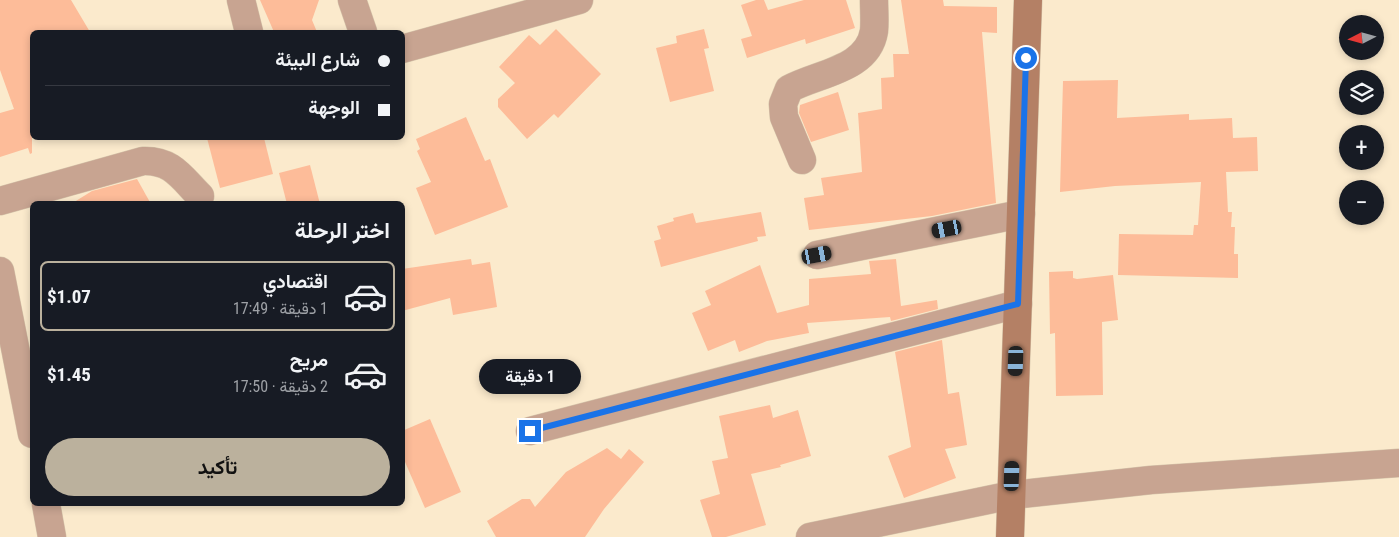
<!DOCTYPE html>
<html lang="ar">
<head>
<meta charset="utf-8">
<style>
	:root { --surface:#171b24; --page:#242831; --text:#f1f3f6; --muted:#9ea1a6; --line:#363941; --accent:#bbb19d }
	body { margin:0; font-family:"Roboto Condensed",Vazirmatn,sans-serif; background:var(--page); color:var(--text); direction:rtl; height:100vh; display:flex; flex-direction:column; font-size:19px; white-space:nowrap }
	* { box-sizing:border-box; margin:0 }
	p { font-size:16px; color:var(--muted) }
	.icon { flex:none; width:28px; height:28px; fill:none; stroke:currentColor; stroke-width:2; stroke-linecap:round; stroke-linejoin:round }
	.map { position:relative; flex:1; overflow:hidden; direction:ltr }
	.panel { position:absolute; left:30px; top:201px; width:375px; height:305px; display:flex; flex-direction:column; background:var(--surface); border-radius:8px; box-shadow:0 2px 8px #0003; direction:rtl }
	.panel>* { flex:none }
	.guide { position:absolute; left:30px; top:30px; width:375px; height:110px; border-radius:8px; box-shadow:0 2px 8px #0003; direction:rtl; display:grid; align-content:center; height:110px; padding:0 15px; background:var(--surface) }
	.needle { width:32px; rotate:264deg }
	.tools { position:absolute; left:1339px; top:15px; display:grid; gap:10px }
	.tools a { display:grid; place-items:center; width:45px; height:45px; border-radius:50%; background:var(--surface); box-shadow:0 2px 8px #0003; font-size:25px }
	.end { position:absolute; width:22px; height:22px; margin:-11px; border:6px solid #1a73e8; background:#fff; box-shadow:0 0 0 2px #fff }
	.from { border-radius:50% }
	.bubble { position:absolute; height:35px; border-radius:18px; background:var(--surface); box-shadow:0 2px 8px #0003; font-size:16px; font-weight:700; line-height:35px; text-align:center; direction:rtl }
	.car { position:absolute; width:15px; height:30px; margin:-15px -8px; border-radius:6px; box-shadow:0 0 4px 1px #0007; background:linear-gradient(#222 24%,#8ab4d8 0 40%,#222 0 76%,#8ab4d8 0 86%,#222 0) }
	.guide b { display:flex; align-items:center; gap:18px; height:48px; font-size:19px }
	.guide b+b { border-top:1px solid var(--line) }
	.guide i { width:12px; height:12px; background:var(--text) }
	ul { padding:0; list-style:none }
	li { display:flex; align-items:center; gap:15px; height:70px; margin:0 10px 8px; padding:0 5px; border:2px solid transparent; border-radius:8px }
	li div { flex:1 }
	li b { display:block; font-size:19px }
	li em { font-style:normal; font-weight:700 }
	li.selected { border-color:var(--accent) }
	li>.icon { width:45px; height:45px; stroke-width:1.5 }
	h2 { padding:0 15px; font-size:22px; line-height:60px }
	.cta { display:flex; gap:10px; margin-top:auto; padding:10px 15px }
	.cta a { flex:1; height:58px; border-radius:30px; background:var(--accent); color:#111; font-size:20px; font-weight:700; line-height:58px; text-align:center }
	.map>svg:first-child { display:block }
</style>
</head>
<body>
<div class="map">
<svg width="1399" height="537" viewBox="0 0 1399 537">
	<rect width="100%" height="100%" fill="#fbeacc"/>
	<g fill="#fdbc99">
		<path d="M 0,0 L 71,0 L 90,32 L 32,32 L 32,153 L 30,154 L 28,148 L 0,157 L 0,113 L 14,109 L 0,70 Z"/>
		<path d="M 260,0 L 319,0 L 312,20 L 317,32 L 274,32 Z"/>
		<path d="M 756,0 L 764,0 L 768,10 L 804,0 L 846,0 L 855,28 L 806,44 L 805,39 L 747,58 L 741,39 L 752,36 L 741,5 Z"/>
		<path d="M 901,0 L 943,0 L 944,6 L 997,7 L 997,33 L 982,32 L 996,203 L 932,216 L 809,230 L 804,198 L 824,195 L 821,178 L 862,172 L 858,113 L 882,109 L 881,78 L 894,77 L 893,54 L 909,54 Z"/>
		<path d="M 556,29 L 601,74 L 558,118 L 554,114 L 527,139 L 498,107 L 498,99 L 515,83 L 499,67 L 529,35 L 540,45 Z"/>
		<path d="M 704,29 L 709,48 L 704,49 L 714,91 L 670,102 L 656,48 L 677,43 L 676,36 Z"/>
		<path d="M 1118,80 L 1117,118 L 1189,114 L 1189,120 L 1232,118 L 1233,138 L 1257,137 L 1258,171 L 1226,172 L 1228,212 L 1232,212 L 1231,227 L 1235,227 L 1234,254 L 1238,254 L 1238,278 L 1118,275 L 1119,234 L 1193,235 L 1194,225 L 1198,225 L 1201,182 L 1115,186 L 1060,192 L 1063,81 Z"/>
		<path d="M 838,92 L 849,130 L 811,142 L 799,113 L 800,105 Z"/>
		<path d="M 466,117 L 485,161 L 490,159 L 508,207 L 435,235 L 416,188 L 431,182 L 417,151 L 420,149 L 416,139 Z"/>
		<path d="M 207,138 L 264,138 L 273,174 L 220,188 Z"/>
		<path d="M 310,165 L 320,204 L 287,204 L 279,173 Z"/>
		<path d="M 137,179 L 151,204 L 71,204 L 92,191 Z"/>
		<path d="M 761,212 L 766,236 L 757,237 L 758,241 L 661,267 L 654,241 L 661,239 L 657,226 L 674,221 L 673,218 L 693,213 L 696,223 Z"/>
		<path d="M 471,259 L 472,265 L 490,262 L 497,307 L 453,315 L 450,298 L 402,311 L 402,269 Z"/>
		<path d="M 896,259 L 901,306 L 937,300 L 938,309 L 891,321 L 890,317 L 807,323 L 809,333 L 767,341 L 739,352 L 735,340 L 708,351 L 692,313 L 711,305 L 705,291 L 760,265 L 777,313 L 809,305 L 809,279 L 871,274 L 869,261 Z"/>
		<path d="M 1073,271 L 1073,278 L 1077,279 L 1113,275 L 1118,320 L 1102,322 L 1103,395 L 1056,396 L 1055,333 L 1050,334 L 1049,272 Z"/>
		<path d="M 942,340 L 948,394 L 959,392 L 967,445 L 945,449 L 956,478 L 904,498 L 888,456 L 911,447 L 895,352 Z"/>
		<path d="M 770,405 L 773,418 L 798,410 L 811,456 L 780,465 L 781,467 L 751,474 L 766,525 L 726,537 L 712,537 L 700,500 L 720,494 L 712,461 L 728,458 L 719,416 Z"/>
		<path d="M 430,419 L 461,492 L 425,508 L 402,455 L 402,431 Z"/>
		<path d="M 607,448 L 621,459 L 629,449 L 644,462 L 604,509 L 585,537 L 496,537 L 487,521 L 522,499 L 530,499 L 535,507 L 566,472 Z"/>
	</g>
	<g fill="none" stroke-linecap="round" stroke-linejoin="round">
		<defs>
			<g id="street">
				<path d="M 241,0 L 249,32"/>
				<path d="M 352,0 L 363,32"/>
				<path d="M 402,49 L 579,0"/>
				<path d="M 802,160 L 784,117 L 783,104 L 789,89 C 818,73 868,70 874,31 C 875,21 874,10 874,0"/>
				<path d="M 0,201 L 143,161 C 172,160 181,177 200,196"/>
				<path d="M 817,255 L 1021,214"/>
				<path d="M 0,271 L 32,434"/>
				<path d="M 530,431 L 1018,304"/>
				<path d="M 46,504 L 52,537"/>
				<path d="M 810,537 L 1012,495 L 1151,480 L 1399,463"/>
			</g>
			<path id="secondary" d="M 1010,537 L 1028,0"/>
		</defs>
		<use href="#street" stroke="#d6c6ac" stroke-width="29"/>
		<use href="#secondary" stroke="#d6c6ac" stroke-width="29"/>
		<use href="#street" stroke="#c8a491" stroke-width="28"/>
		<use href="#secondary" stroke="#b48065" stroke-width="28"/>
	</g>
	<g fill="none" stroke-linecap="round" stroke-linejoin="round">
		<path stroke="#1a73e8" stroke-width="6" d="M 530,431 L 1018,304 L 1026,58"/>
	</g>
</svg>
<div class="tools">
<a><svg class="needle" viewBox="-14 -14 28 28"><path d="M0-13l5 13h-10z" fill="#e53935"/><path d="M0 13l5-13h-10z" fill="#9ea1a6"/></svg></a>
<a><svg class="icon" aria-label="layers" viewBox="0 0 24 24"><path d="M12 4l9 5-9 5-9-5zM3 14l9 5 9-5"/></svg></a>
<a>+</a>
<a>−</a>
</div>
<i class="end from" style="left:1026px;top:58px"></i>
<i class="end" style="left:530px;top:431px"></i>
<div class="bubble" style="left:479px;top:359px;width:102px">1 دقيقة</div>
<i class="car" style="left:947px;top:229px;rotate:259deg"></i>
<i class="car" style="left:817px;top:255px;rotate:79deg"></i>
<i class="car" style="left:1016px;top:361px;rotate:182deg"></i>
<i class="car" style="left:1012px;top:476px;rotate:2deg"></i>
<div class="guide">
<b><i class="from"></i>شارع البيئة</b>
<b><i></i>الوجهة</b>
</div>
<section class="panel">
<h2>اختر الرحلة</h2>
<ul>
<li class="selected"><svg class="icon" aria-label="car" viewBox="0 0 24 24"><path d="M5 17H2v-5l4-1 3-4h7l3 4 3 1v5h-3M9 17h6M6 11h13"/><circle cx="7" cy="17" r="2"/><circle cx="17" cy="17" r="2"/></svg><div><b>اقتصادي</b><p>1 دقيقة · 17:49</p></div><em>$1.07</em></li>
<li><svg class="icon" aria-label="car" viewBox="0 0 24 24"><path d="M5 17H2v-5l4-1 3-4h7l3 4 3 1v5h-3M9 17h6M6 11h13"/><circle cx="7" cy="17" r="2"/><circle cx="17" cy="17" r="2"/></svg><div><b>مريح</b><p>2 دقيقة · 17:50</p></div><em>$1.45</em></li>
</ul>
<div class="cta"><a>تأكيد</a></div>
</section>
</div>
</body>
</html>
